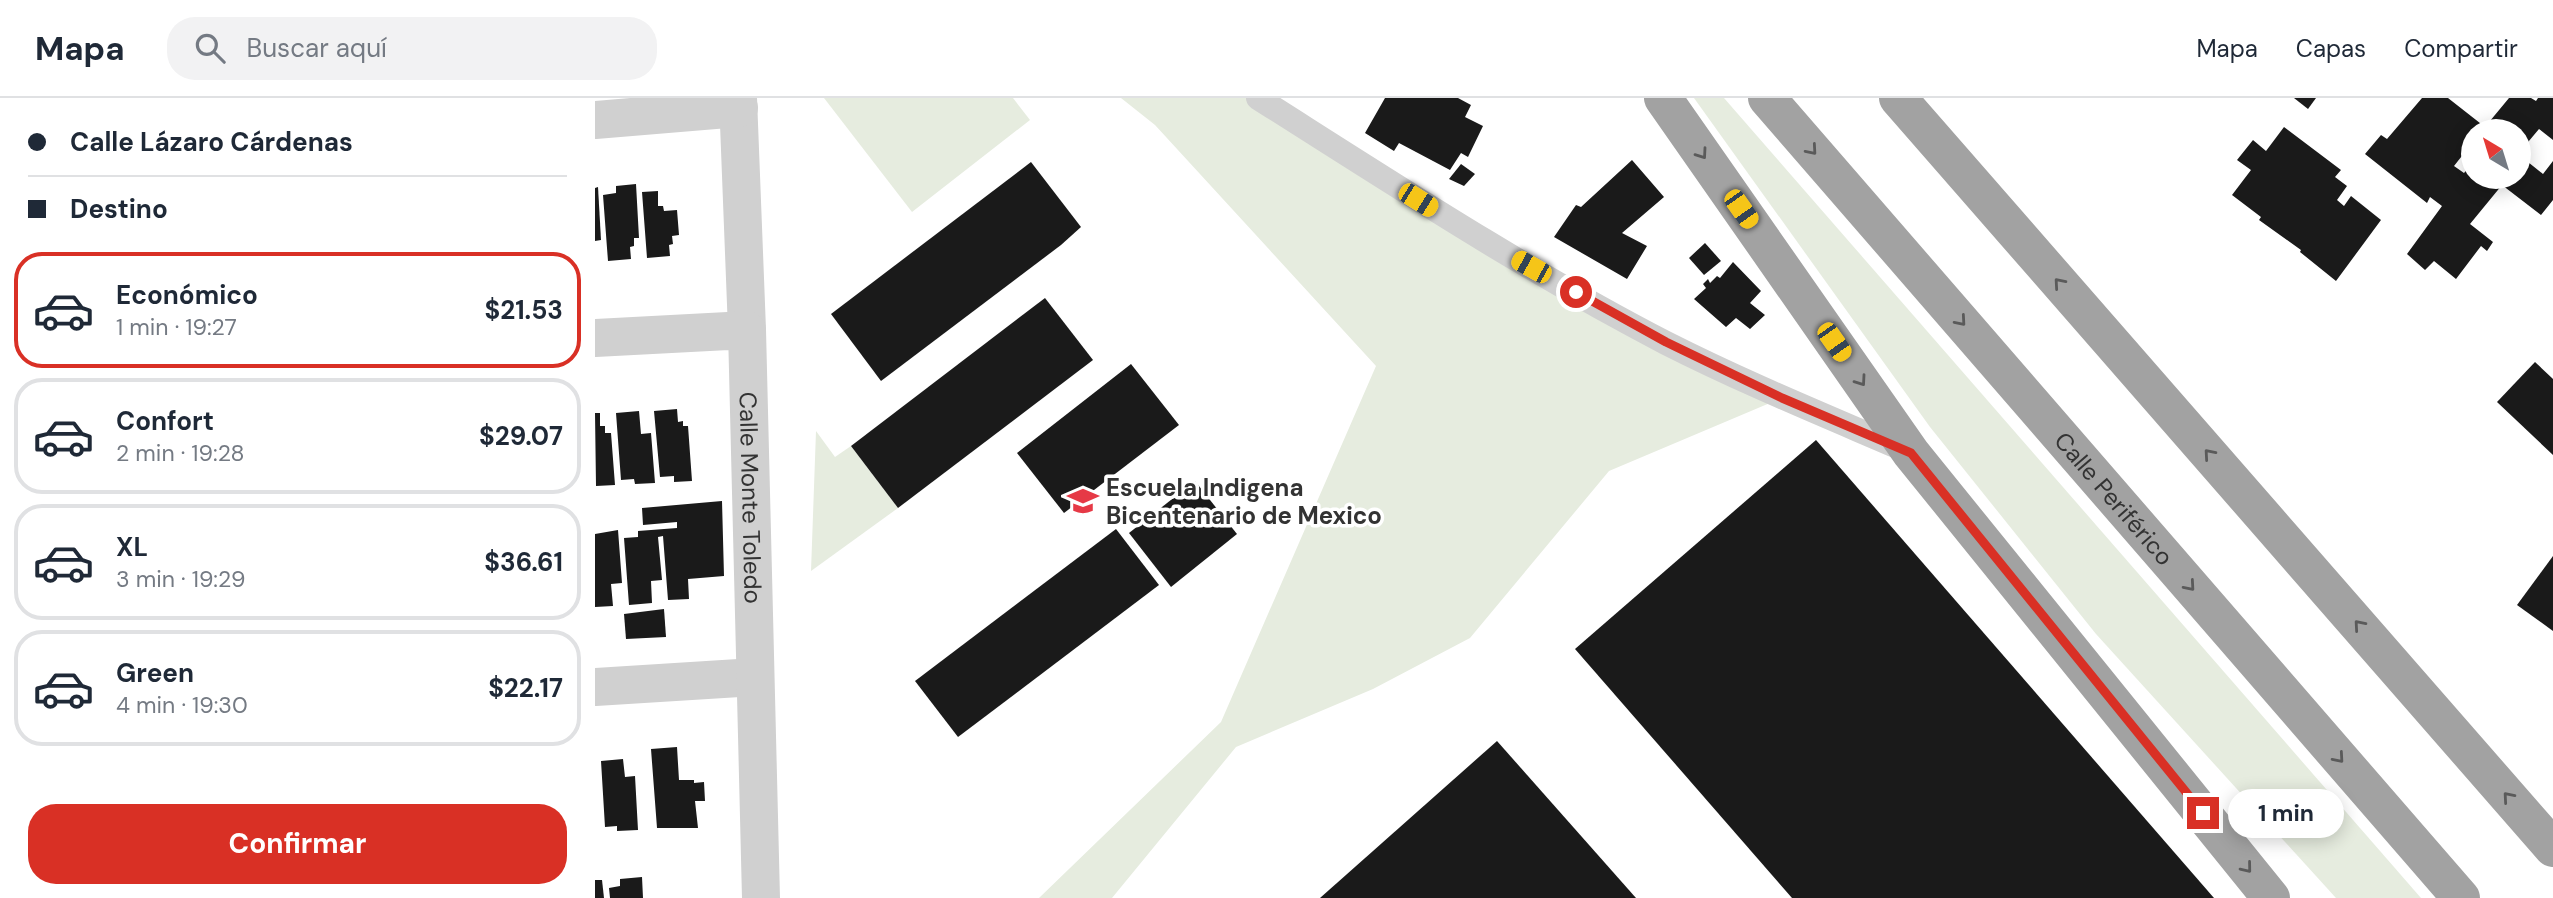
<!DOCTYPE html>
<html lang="es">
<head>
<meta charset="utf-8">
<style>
	:root { --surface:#fff; --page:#f2f2f3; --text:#1f2937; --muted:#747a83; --line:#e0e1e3; --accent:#d93025 }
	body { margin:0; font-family:"DM Sans",sans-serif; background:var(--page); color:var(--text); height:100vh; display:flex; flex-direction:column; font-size:26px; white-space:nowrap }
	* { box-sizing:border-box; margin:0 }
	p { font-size:23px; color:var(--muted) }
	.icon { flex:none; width:38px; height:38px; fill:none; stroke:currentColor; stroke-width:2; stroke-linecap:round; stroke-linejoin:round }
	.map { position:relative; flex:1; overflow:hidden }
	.drawer { display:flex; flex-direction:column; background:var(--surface); width:595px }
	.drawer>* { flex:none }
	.banner { display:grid; align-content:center; height:154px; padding:0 28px; background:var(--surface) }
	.needle { width:46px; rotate:322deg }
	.buttons { position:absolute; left:1866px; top:21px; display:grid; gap:14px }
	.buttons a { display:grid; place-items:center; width:70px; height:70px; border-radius:50%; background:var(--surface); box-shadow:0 4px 18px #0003; font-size:35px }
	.end { position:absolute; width:32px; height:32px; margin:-16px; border:9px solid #d93025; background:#fff; box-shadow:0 0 0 4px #fff }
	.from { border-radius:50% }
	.bubble { position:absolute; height:49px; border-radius:24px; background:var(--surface); box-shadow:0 4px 18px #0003; font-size:23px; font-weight:700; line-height:49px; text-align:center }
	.car { position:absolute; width:21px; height:42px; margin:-21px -10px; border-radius:9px; box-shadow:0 0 5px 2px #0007; background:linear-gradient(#f5c518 24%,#345 0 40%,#f5c518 0 76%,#345 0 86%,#f5c518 0) }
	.banner b { display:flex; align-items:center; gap:24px; height:66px; font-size:26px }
	.banner b+b { border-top:2px solid var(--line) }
	.banner i { width:18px; height:18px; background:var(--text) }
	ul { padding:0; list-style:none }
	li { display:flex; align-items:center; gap:21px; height:116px; margin:0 14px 10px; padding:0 14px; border:4px solid var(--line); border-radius:28px }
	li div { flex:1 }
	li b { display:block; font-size:26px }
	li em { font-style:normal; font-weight:700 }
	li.current { border-color:var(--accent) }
	li>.icon { width:63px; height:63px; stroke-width:1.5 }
	.button { display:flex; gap:14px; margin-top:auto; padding:14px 28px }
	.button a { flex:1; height:80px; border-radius:28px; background:var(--accent); color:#fff; font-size:28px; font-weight:700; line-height:80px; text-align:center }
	header { display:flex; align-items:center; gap:42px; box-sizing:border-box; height:98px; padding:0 35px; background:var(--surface); border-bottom:2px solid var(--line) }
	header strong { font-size:33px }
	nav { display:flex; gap:38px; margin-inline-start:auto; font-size:24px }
	.search { width:490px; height:63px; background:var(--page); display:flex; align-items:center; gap:18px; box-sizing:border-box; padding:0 24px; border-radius:28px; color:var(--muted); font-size:26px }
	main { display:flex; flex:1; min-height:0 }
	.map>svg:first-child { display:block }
</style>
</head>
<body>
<header>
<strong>Mapa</strong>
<div class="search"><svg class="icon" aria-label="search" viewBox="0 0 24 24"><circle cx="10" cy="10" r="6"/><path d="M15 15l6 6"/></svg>Buscar aquí</div>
<nav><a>Mapa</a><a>Capas</a><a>Compartir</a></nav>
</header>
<main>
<section class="drawer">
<div class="banner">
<b><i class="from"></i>Calle Lázaro Cárdenas</b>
<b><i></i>Destino</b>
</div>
<ul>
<li class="current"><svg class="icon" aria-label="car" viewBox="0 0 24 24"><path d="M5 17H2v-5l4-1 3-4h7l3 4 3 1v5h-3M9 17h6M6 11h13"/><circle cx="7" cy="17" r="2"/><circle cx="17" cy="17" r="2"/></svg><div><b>Económico</b><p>1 min · 19:27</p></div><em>$21.53</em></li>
<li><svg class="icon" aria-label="car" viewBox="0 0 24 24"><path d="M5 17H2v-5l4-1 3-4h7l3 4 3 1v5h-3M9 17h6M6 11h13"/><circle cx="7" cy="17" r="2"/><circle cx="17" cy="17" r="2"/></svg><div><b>Confort</b><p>2 min · 19:28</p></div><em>$29.07</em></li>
<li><svg class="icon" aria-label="car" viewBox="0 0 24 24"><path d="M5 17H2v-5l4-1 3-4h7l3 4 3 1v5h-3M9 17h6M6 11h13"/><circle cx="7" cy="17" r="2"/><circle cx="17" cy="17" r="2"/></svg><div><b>XL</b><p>3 min · 19:29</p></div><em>$36.61</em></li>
<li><svg class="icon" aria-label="car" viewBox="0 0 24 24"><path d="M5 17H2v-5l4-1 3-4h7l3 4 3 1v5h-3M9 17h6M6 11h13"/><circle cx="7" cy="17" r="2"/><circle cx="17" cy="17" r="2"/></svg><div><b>Green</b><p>4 min · 19:30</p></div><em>$22.17</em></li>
</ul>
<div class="button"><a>Confirmar</a></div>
</section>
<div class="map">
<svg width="1958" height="800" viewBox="0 0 1958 800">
	<rect width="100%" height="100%" fill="#fff"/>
	<g fill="#e6ecdf">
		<path d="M 229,0 L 418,0 L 435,22 L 317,114 Z"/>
		<path d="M 526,0 L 663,0 L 869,131 L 1187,300 L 1014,373 L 875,540 L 778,591 L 641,649 L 517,800 L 444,800 L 626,624 L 781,268 L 560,27 Z"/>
		<path d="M 1099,0 L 1129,0 L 1826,800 L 1741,800 L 1501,536 L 1335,329 Z"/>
		<path d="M 221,333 L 240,359 L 256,348 L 303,410 L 216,473 Z"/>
	</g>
	<g fill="#1a1a1a">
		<path d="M 790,0 L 863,0 L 876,7 L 870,19 L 888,28 L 873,59 L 866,55 L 855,72 L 804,45 L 799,53 L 770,35 Z"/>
		<path d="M 1699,0 L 1721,0 L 1713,11 Z"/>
		<path d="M 1827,0 L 1853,0 L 1890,29 L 1914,0 L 1936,0 L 1941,3 L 1943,0 L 1958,0 L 1958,42 L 1944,31 L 1923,56 L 1923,33 L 1878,33 L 1878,60 L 1870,54 L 1859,68 L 1869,75 L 1878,65 L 1878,79 L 1923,79 L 1923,56 L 1948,76 L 1958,63 L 1958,102 L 1946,117 L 1907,87 L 1875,126 L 1898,144 L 1892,153 L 1886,148 L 1861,181 L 1839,163 L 1830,172 L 1812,156 L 1847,108 L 1835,99 L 1832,105 L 1770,56 L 1786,37 L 1792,41 Z"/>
		<path d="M 1689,29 L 1746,72 L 1740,79 L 1752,88 L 1742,102 L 1749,108 L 1756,98 L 1786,122 L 1741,183 L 1705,154 L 1706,152 L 1664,122 L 1666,119 L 1637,97 L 1656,72 L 1642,62 L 1658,42 L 1671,53 Z"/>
		<path d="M 1037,62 L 1069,99 L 1027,135 L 1052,148 L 1032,181 L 959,139 L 981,107 L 986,109 Z"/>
		<path d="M 436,64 L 486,129 L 466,147 L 286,283 L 236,216 Z"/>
		<path d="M 866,66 L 880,76 L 869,88 L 854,81 Z"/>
		<path d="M 41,86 L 44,140 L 39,140 L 39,148 L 35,149 L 36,161 L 13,163 L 8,97 L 21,95 L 21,88 Z"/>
		<path d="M 3,89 L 6,142 L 0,143 L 0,90 Z"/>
		<path d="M 63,93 L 63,108 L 68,108 L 69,113 L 82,112 L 84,137 L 77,138 L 78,146 L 74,147 L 75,158 L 52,160 L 47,94 Z"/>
		<path d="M 1110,145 L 1126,163 L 1109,177 L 1094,160 Z"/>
		<path d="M 1138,164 L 1166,193 L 1155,205 L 1170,217 L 1155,231 L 1141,220 L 1131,229 L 1099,201 L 1111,190 L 1108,186 L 1113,181 L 1115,185 L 1122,178 L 1125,180 Z"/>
		<path d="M 450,200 L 498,262 L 303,410 L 256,348 Z"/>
		<path d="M 1940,264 L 1958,281 L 1958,357 L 1902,304 Z"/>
		<path d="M 536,266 L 584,327 L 469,415 L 422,355 Z"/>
		<path d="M 82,311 L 83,324 L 88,323 L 88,328 L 93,328 L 97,383 L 79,384 L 79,378 L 65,379 L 59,313 Z"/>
		<path d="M 44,313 L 46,336 L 56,335 L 60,385 L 40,386 L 39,381 L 26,382 L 21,315 Z"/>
		<path d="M 0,315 L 5,315 L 5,328 L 10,328 L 10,335 L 16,335 L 20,387 L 1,388 Z"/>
		<path d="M 1221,342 L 1619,800 L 1197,800 L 980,551 Z"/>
		<path d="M 600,383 L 642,436 L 576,489 L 534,435 Z"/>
		<path d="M 127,403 L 129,478 L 93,481 L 94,501 L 73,502 L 68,438 L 63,439 L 67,482 L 56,483 L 57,505 L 34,507 L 29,440 L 43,439 L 43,433 L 82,430 L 82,424 L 48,427 L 47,410 Z"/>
		<path d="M 521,431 L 564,487 L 363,639 L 320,583 Z"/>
		<path d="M 23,432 L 27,485 L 16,486 L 18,508 L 0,509 L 0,436 Z"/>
		<path d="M 1958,458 L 1958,533 L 1922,507 Z"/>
		<path d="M 69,511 L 71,539 L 31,541 L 29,516 Z"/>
		<path d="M 902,643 L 1041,800 L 725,800 Z"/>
		<path d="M 82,649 L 84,682 L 99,682 L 99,685 L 109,684 L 110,703 L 100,703 L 103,730 L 62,730 L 56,651 Z"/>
		<path d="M 28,661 L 30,679 L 40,678 L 43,732 L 22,733 L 22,728 L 10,729 L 6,663 Z"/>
		<path d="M 47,779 L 48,800 L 15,800 L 14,790 L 25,788 L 25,781 Z"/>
		<path d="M 0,782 L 7,782 L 9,800 L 0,800 Z"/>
	</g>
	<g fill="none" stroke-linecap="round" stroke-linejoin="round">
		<path stroke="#d0d0d0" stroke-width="24" d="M 663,0 C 797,85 930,172 1071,245 C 1150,285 1231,318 1312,353"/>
		<g stroke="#d0d0d0" stroke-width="38">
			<path d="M 143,0 L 152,232"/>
			<path d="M 0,22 L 144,10"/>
			<path d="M 0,589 L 160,579"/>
		</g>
		<path stroke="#d0d0d0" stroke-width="38" id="s1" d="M 0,240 L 152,232 L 166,800"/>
		<g stroke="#a2a2a2" stroke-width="38">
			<path d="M 1068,0 L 1316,355 L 1676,800"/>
			<path id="s2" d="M 1172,0 L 1866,800"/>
			<path d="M 1303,0 L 1958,750"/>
		</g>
	</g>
	<defs><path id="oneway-chevron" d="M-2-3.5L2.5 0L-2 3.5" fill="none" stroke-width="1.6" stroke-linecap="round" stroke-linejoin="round" transform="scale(1.75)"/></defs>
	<g stroke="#5a5a5a">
		<use href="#oneway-chevron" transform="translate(1217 52) rotate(49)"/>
		<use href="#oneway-chevron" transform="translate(1107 56) rotate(55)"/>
		<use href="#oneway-chevron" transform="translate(1464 185) rotate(-131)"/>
		<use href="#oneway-chevron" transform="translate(1366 223) rotate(49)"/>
		<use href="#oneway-chevron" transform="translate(1266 283) rotate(55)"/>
		<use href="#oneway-chevron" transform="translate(1614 356) rotate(-131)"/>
		<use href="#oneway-chevron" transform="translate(1595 488) rotate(49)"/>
		<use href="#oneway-chevron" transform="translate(1764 527) rotate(-131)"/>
		<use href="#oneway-chevron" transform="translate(1744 660) rotate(49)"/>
		<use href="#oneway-chevron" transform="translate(1913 699) rotate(-131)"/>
		<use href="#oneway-chevron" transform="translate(1652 770) rotate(51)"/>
	</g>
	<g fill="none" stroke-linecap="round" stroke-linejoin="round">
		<path stroke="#d93025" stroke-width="9" d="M 981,194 L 1071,244 L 1187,300 L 1316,355 L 1608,715"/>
	</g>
	<defs>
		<symbol id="school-bare" viewBox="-9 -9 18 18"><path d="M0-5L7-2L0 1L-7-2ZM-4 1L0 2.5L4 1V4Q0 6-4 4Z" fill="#e63946" stroke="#fff" stroke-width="2.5" paint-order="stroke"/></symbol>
	</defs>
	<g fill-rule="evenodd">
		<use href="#school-bare" x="466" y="381" width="44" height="44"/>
	</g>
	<g text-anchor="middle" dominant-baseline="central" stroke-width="7" stroke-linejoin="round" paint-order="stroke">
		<g font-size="24" font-weight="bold" fill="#333" stroke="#fff" text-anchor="start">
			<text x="511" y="389">Escuela Indigena<tspan x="511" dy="28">Bicentenario de Mexico</tspan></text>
		</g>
		<g font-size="24" fill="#333" stroke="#fff">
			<text stroke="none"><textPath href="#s1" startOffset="320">Calle Monte Toledo</textPath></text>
			<text stroke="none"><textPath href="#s2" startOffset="530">Calle Periférico</textPath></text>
		</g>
	</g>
</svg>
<div class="buttons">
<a><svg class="needle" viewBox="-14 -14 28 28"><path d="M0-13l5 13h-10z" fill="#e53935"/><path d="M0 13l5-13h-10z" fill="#747a83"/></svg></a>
</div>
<i class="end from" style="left:981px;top:194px"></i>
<i class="end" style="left:1608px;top:715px"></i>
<div class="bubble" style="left:1633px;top:691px;width:116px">1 min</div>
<i class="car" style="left:823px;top:102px;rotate:122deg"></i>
<i class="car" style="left:1146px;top:111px;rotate:145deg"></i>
<i class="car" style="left:936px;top:169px;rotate:299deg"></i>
<i class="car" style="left:1239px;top:244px;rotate:145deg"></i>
</div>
</main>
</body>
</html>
